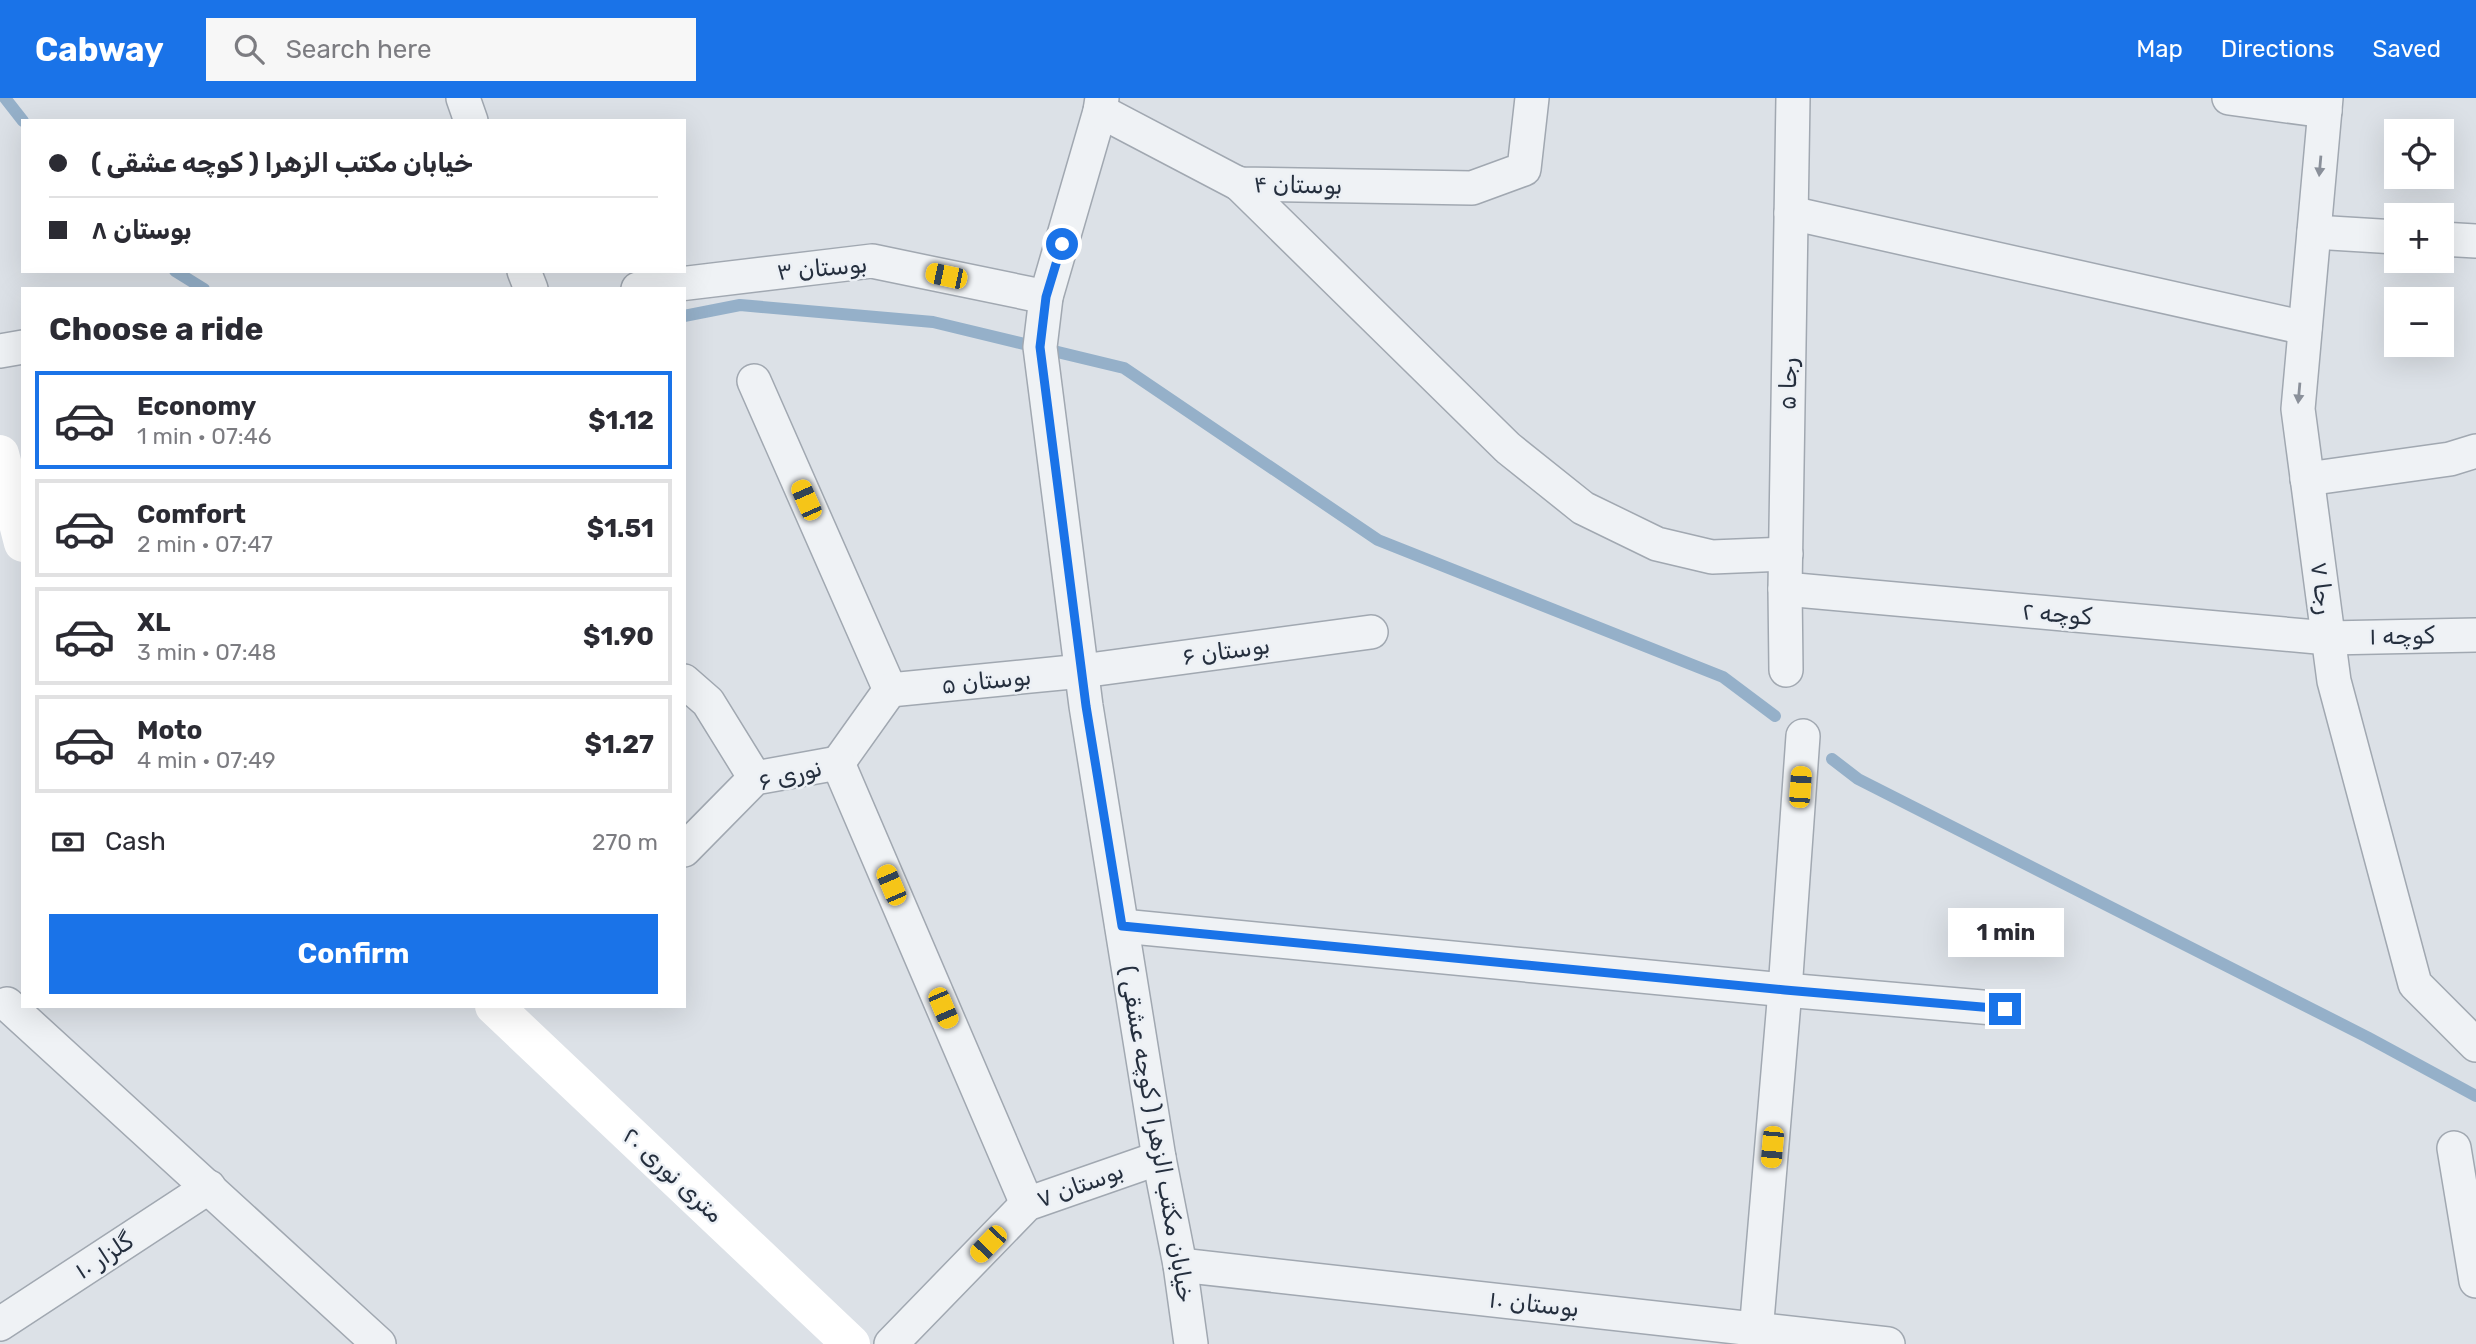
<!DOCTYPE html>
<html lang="en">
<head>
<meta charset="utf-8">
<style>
	:root { --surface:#fff; --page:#f7f7f7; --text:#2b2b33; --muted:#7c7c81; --line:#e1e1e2; --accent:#1a73e8 }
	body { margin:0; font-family:Rubik,Cairo,sans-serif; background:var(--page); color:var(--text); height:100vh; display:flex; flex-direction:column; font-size:26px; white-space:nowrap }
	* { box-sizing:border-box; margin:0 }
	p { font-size:23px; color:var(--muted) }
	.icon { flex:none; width:38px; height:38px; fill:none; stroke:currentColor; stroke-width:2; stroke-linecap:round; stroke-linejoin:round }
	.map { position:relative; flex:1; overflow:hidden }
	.drawer { position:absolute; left:21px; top:189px; width:665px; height:721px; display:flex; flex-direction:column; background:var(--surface); border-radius:0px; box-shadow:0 7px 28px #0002 }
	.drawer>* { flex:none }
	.hud { position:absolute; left:21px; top:21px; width:665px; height:154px; border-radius:0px; box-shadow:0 7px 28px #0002; display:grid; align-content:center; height:154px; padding:0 28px; background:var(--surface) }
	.tools { position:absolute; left:2384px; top:21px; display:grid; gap:14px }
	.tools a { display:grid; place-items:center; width:70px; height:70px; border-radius:0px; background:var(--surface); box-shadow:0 7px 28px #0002; font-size:35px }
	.end { position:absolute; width:32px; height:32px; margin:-16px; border:9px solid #1a73e8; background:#fff; box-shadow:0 0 0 4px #fff }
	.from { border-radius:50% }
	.bubble { position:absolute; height:49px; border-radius:0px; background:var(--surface); box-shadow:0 7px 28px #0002; font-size:23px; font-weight:700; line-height:49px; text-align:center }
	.car { position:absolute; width:21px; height:42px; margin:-21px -10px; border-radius:9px; box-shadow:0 0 5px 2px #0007; background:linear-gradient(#f5c518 24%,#345 0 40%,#f5c518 0 76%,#345 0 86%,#f5c518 0) }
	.hud b { display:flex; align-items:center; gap:24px; height:66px; font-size:26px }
	.hud b+b { border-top:2px solid var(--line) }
	.hud i { width:18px; height:18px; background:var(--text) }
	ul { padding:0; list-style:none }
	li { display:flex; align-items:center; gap:21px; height:98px; margin:0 14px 10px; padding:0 14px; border:4px solid var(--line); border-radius:0px }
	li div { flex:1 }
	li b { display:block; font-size:26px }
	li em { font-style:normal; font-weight:700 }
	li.on { border-color:var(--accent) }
	li>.icon { width:63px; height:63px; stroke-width:1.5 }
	h2 { padding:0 28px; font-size:32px; line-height:84px }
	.pay { display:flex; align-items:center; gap:18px; height:77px; padding:0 28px; font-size:26px }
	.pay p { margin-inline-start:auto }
	.button { display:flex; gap:14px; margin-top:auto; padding:14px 28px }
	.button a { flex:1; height:80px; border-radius:0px; background:var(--accent); color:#fff; font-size:28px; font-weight:700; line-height:80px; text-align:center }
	header { display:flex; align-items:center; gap:42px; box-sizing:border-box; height:98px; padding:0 35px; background:var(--accent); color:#fff }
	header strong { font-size:33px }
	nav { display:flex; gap:38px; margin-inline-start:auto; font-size:24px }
	.search { width:490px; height:63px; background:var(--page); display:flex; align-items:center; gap:18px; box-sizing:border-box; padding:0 24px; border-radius:0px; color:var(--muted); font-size:26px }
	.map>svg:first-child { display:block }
</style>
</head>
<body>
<header>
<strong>Cabway</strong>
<div class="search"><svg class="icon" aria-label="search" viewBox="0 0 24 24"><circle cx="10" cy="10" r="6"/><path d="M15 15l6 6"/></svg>Search here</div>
<nav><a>Map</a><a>Directions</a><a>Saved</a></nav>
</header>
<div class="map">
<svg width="2476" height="1246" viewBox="0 0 2476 1246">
	<rect width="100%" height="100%" fill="#dce1e7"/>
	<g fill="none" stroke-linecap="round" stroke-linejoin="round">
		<g stroke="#95b0c9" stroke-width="12">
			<path d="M 5,0 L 23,23"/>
			<path d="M 175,173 L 204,191"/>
			<path d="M 684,218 L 740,207 L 933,224 L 1124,270 L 1378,442 L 1723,579 L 1775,618"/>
			<path d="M 1832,661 L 1858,681 L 2367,939 L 2476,998"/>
		</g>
		<defs>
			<g id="minor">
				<path d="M 463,0 L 471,23"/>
				<path d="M 1102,0 L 1100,13 L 1046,199 L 1040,249 L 1086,608 L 1159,1060 L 1180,1167 L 1191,1246"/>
				<path d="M 2229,0 L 2325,13"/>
				<path d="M 2326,0 L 2298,311 L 2334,583 L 2415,886 L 2476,947"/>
				<path d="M 1100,13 L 1239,86 L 1472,90 L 1524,71 L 1532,0"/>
				<path d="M 1238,85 L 1508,350 L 1583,410 L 1657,446 L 1712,459 L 1786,456"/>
				<path d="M 1791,115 L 2305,230"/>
				<path d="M 2314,134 L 2396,139"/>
				<path d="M 2441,141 L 2476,143"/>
				<path d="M 524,173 L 531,191"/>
				<path d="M 638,191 L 872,163 L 1046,199"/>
				<path d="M 0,253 L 23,249"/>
				<path d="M 754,283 L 890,592 L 838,665"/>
				<path d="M 2307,381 L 2450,361 L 2476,353"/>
				<path d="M 1785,491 L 2328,540 L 2476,537"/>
				<path d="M 1786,572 L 1785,491 L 1793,0"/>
				<path d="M 684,583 L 708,604 L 755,680"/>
				<path d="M 890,592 L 1082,573 L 1371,534"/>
				<path d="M 838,665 L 1027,1106"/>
				<path d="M 684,752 L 755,680 L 838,665"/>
				<path d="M 1122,828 L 1785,892 L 2005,911"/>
				<path d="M 7,906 L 379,1246"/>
				<path d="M 2454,1050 L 2476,1183"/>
				<path d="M 1180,1167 L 1888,1246"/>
				<path d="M 0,1226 L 209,1089"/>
				<path d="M 891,1246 L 1027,1106 L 1159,1060"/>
				<path d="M 1755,1246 L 1785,892 L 1803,638"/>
			</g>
		</defs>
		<use href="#minor" stroke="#a1a8b1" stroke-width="36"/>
		<use href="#minor" stroke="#eff2f5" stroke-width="33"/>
		<g stroke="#fff" stroke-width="38">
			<path d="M 0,356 L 23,445"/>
			<path d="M 494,908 L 851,1246"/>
		</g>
	</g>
	<defs><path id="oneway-solid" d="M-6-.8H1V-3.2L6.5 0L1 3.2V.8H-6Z" transform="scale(1.75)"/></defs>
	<g fill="#8a909a">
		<use href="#oneway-solid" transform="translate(2320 68) rotate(95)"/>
		<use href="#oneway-solid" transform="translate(2299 295) rotate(95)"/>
	</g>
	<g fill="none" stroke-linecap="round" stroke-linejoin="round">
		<path stroke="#1a73e8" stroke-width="9" d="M 1062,146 L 1046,199 L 1040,249 L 1086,608 L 1122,828 L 1785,892 L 2005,911"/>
	</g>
	<g text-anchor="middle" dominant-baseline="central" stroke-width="5" stroke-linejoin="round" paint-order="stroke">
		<g font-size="24" fill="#252f3e" stroke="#ecf0f5">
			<text transform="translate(1298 87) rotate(1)">بوستان ۴</text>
			<text transform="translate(822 170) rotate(-5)">بوستان ۳</text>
			<text transform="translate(1788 286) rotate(-89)">رجا ۵</text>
			<text transform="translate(2322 490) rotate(83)">رجا ۷</text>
			<text transform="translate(2057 516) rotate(5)">کوچه ۲</text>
			<text transform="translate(2402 538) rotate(-1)">کوچه ۱</text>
			<text transform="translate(1226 553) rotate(-8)">بوستان ۶</text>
			<text transform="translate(986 583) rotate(-6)">بوستان ۵</text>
			<text transform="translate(790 677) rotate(-14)">نوری ۶</text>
			<text transform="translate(1157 1036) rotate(80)">خیابان مکتب الزهرا ( کوچه عشقی )</text>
			<text transform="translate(673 1077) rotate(43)">۲۰ متری نوری</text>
			<text transform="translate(1080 1087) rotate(-20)">بوستان ۷</text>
			<text transform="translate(104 1158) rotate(-33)">گلزار ۱۰</text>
			<text transform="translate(1534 1206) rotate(6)">بوستان ۱۰</text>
		</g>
	</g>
</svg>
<div class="tools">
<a><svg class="icon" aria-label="locate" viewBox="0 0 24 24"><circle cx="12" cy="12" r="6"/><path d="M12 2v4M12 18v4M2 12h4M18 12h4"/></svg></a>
<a>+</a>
<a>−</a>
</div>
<i class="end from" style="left:1062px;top:146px"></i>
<i class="end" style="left:2005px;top:911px"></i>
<div class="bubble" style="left:1948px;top:810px;width:116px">1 min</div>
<i class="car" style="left:946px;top:178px;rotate:282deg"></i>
<i class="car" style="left:806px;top:402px;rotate:336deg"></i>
<i class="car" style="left:1800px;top:689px;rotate:4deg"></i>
<i class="car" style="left:891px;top:787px;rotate:337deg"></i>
<i class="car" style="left:943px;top:910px;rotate:157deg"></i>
<i class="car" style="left:1772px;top:1049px;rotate:185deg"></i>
<i class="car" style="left:988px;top:1146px;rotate:224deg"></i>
<div class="hud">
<b><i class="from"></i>خیابان مکتب الزهرا ( کوچه عشقی )</b>
<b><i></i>بوستان ۸</b>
</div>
<section class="drawer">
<h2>Choose a ride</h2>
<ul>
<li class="on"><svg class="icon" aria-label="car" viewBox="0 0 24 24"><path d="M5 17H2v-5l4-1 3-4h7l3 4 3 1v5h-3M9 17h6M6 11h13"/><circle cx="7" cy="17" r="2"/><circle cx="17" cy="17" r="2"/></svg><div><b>Economy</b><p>1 min · 07:46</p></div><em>$1.12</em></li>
<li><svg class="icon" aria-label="car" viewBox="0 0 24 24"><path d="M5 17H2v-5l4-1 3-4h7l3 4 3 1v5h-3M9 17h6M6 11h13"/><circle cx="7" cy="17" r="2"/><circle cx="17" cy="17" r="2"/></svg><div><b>Comfort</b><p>2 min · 07:47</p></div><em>$1.51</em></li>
<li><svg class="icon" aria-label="car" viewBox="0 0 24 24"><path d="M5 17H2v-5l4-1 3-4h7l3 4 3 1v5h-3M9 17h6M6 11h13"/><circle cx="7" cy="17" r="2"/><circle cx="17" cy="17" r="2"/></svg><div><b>XL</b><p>3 min · 07:48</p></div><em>$1.90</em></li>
<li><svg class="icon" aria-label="car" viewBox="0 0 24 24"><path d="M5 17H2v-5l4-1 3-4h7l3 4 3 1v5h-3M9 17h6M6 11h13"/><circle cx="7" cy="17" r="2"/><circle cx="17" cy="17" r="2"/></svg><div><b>Moto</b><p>4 min · 07:49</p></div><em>$1.27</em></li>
</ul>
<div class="pay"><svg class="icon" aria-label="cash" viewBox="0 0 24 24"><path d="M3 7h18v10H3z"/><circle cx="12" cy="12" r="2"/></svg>Cash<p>270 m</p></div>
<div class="button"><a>Confirm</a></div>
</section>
</div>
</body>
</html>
